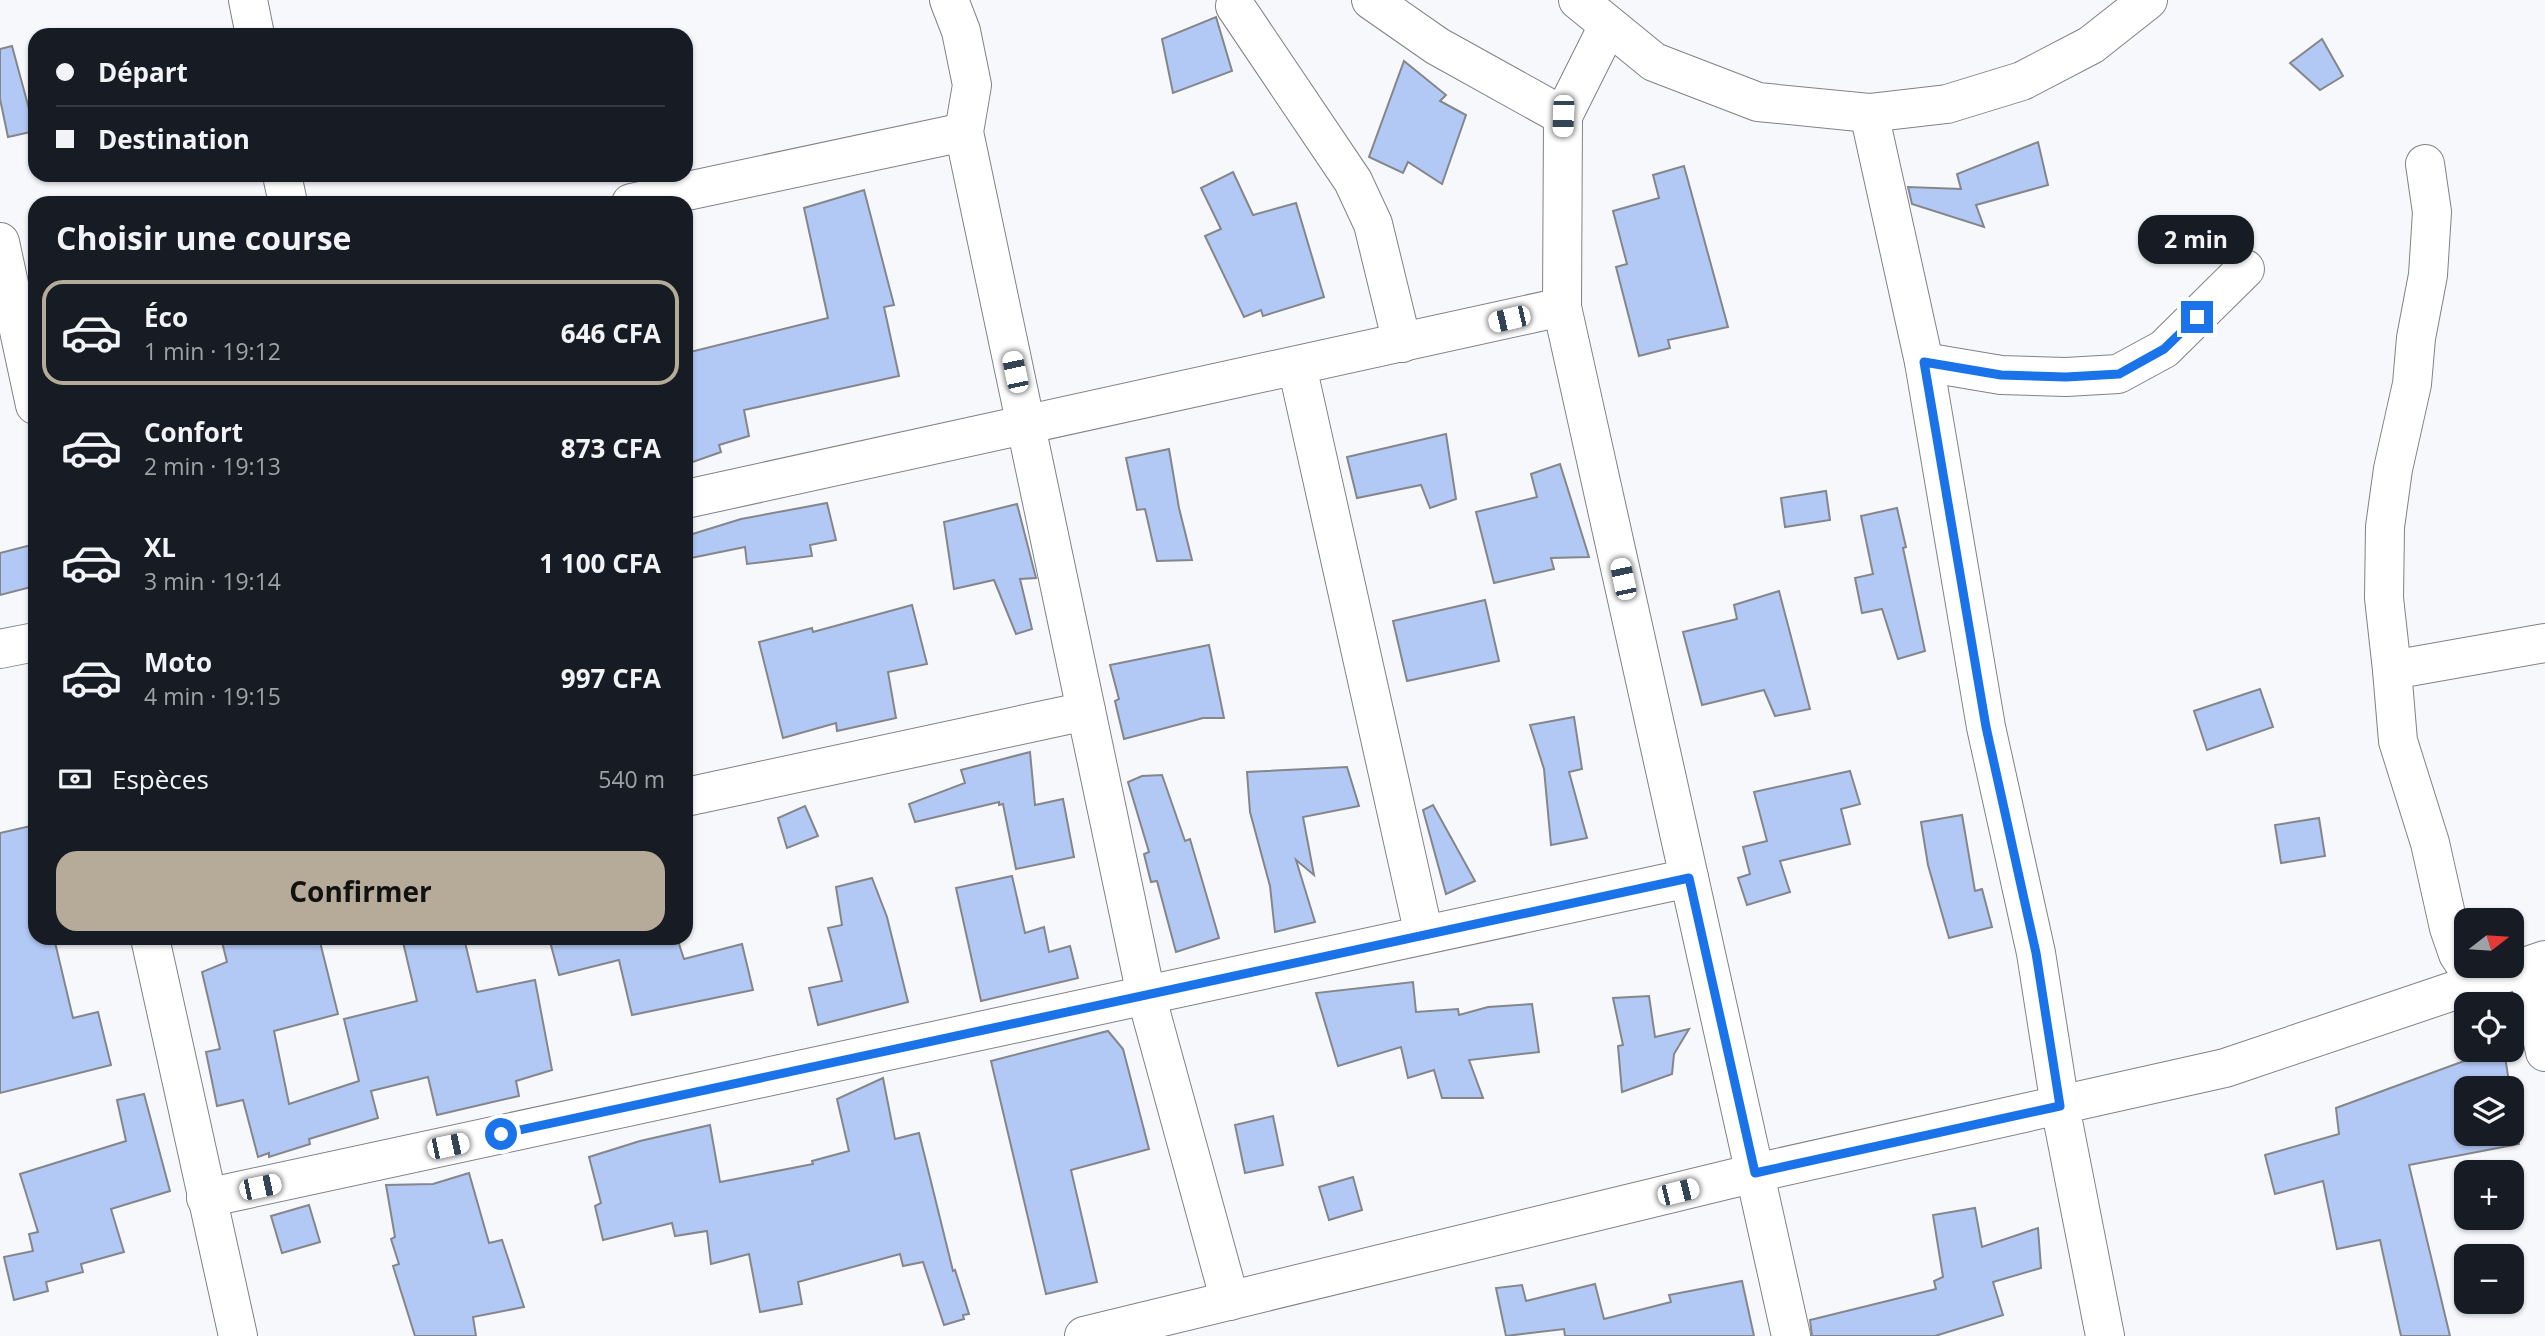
<!DOCTYPE html>
<html lang="fr">
<head>
<meta charset="utf-8">
<style>
	:root { --surface:#171b24; --page:#242831; --text:#f1f3f6; --muted:#9ea1a6; --line:#363941; --accent:#b5ab98 }
	body { margin:0; font-family:"Open Sans",sans-serif; background:var(--page); color:var(--text); height:100vh; display:flex; flex-direction:column; font-size:26px; white-space:nowrap }
	* { box-sizing:border-box; margin:0 }
	p { font-size:23px; color:var(--muted) }
	.icon { flex:none; width:38px; height:38px; fill:none; stroke:currentColor; stroke-width:2; stroke-linecap:round; stroke-linejoin:round }
	.map { position:relative; flex:1; overflow:hidden }
	.drawer { position:absolute; left:28px; top:196px; width:665px; height:749px; display:flex; flex-direction:column; background:var(--surface); border-radius:21px; box-shadow:0 2px 5px #0004 }
	.drawer>* { flex:none }
	.banner { position:absolute; left:28px; top:28px; width:665px; height:154px; border-radius:21px; box-shadow:0 2px 5px #0004; display:grid; align-content:center; height:154px; padding:0 28px; background:var(--surface) }
	.needle { width:46px; rotate:73deg }
	.tools { position:absolute; left:2454px; top:908px; display:grid; gap:14px }
	.tools a { display:grid; place-items:center; width:70px; height:70px; border-radius:14px; background:var(--surface); box-shadow:0 2px 5px #0004; font-size:35px }
	.end { position:absolute; width:32px; height:32px; margin:-16px; border:9px solid #1a73e8; background:#fff; box-shadow:0 0 0 4px #fff }
	.from { border-radius:50% }
	.bubble { position:absolute; height:49px; border-radius:21px; background:var(--surface); box-shadow:0 2px 5px #0004; font-size:23px; font-weight:700; line-height:49px; text-align:center }
	.car { position:absolute; width:21px; height:42px; margin:-21px -10px; border-radius:9px; box-shadow:0 0 5px 2px #0007; background:linear-gradient(#fff 24%,#345 0 40%,#fff 0 76%,#345 0 86%,#fff 0) }
	.banner b { display:flex; align-items:center; gap:24px; height:66px; font-size:26px }
	.banner b+b { border-top:2px solid var(--line) }
	.banner i { width:18px; height:18px; background:var(--text) }
	ul { padding:0; list-style:none }
	li { display:flex; align-items:center; gap:21px; height:105px; margin:0 14px 10px; padding:0 14px; border:4px solid transparent; border-radius:21px }
	li div { flex:1 }
	li b { display:block; font-size:26px }
	li em { font-style:normal; font-weight:700 }
	li.on { border-color:var(--accent) }
	li>.icon { width:63px; height:63px; stroke-width:1.5 }
	h2 { padding:0 28px; font-size:32px; line-height:84px }
	.pay { display:flex; align-items:center; gap:18px; height:77px; padding:0 28px; font-size:26px }
	.pay p { margin-inline-start:auto }
	.cta { display:flex; gap:14px; margin-top:auto; padding:14px 28px }
	.cta a { flex:1; height:80px; border-radius:21px; background:var(--accent); color:#111; font-size:28px; font-weight:700; line-height:80px; text-align:center }
	.map>svg:first-child { display:block }
</style>
</head>
<body>
<div class="map">
<svg width="2545" height="1336" viewBox="0 0 2545 1336">
	<rect width="100%" height="100%" fill="#f7f8fc"/>
	<g fill="#b3c9f5" stroke="#848689" stroke-width="2">
		<path d="M 1216,17 L 1232,71 L 1173,93 L 1162,39 Z"/>
		<path d="M 2322,39 L 2343,76 L 2320,90 L 2290,63 Z"/>
		<path d="M 12,46 L 35,131 L 8,137 L 0,99 L 0,49 Z"/>
		<path d="M 1404,61 L 1446,95 L 1440,101 L 1466,115 L 1442,184 L 1408,162 L 1403,173 L 1369,157 Z"/>
		<path d="M 2038,142 L 2048,185 L 1976,205 L 1984,227 L 1912,204 L 1908,187 L 1961,189 L 1957,174 Z"/>
		<path d="M 1684,166 L 1728,327 L 1668,340 L 1670,348 L 1639,356 L 1616,267 L 1627,264 L 1613,211 L 1659,198 L 1653,175 Z"/>
		<path d="M 1233,172 L 1253,215 L 1296,203 L 1324,297 L 1263,316 L 1261,310 L 1244,317 L 1205,236 L 1221,229 L 1201,188 Z"/>
		<path d="M 864,190 L 894,305 L 884,307 L 899,376 L 744,410 L 749,436 L 719,445 L 721,452 L 690,463 L 686,425 L 686,353 L 828,318 L 804,208 Z"/>
		<path d="M 1446,434 L 1456,499 L 1430,508 L 1421,485 L 1357,498 L 1347,457 Z"/>
		<path d="M 1169,449 L 1179,508 L 1192,560 L 1157,561 L 1145,509 L 1137,510 L 1126,458 Z"/>
		<path d="M 1560,464 L 1589,557 L 1551,558 L 1554,569 L 1494,583 L 1476,512 L 1537,497 L 1531,474 Z"/>
		<path d="M 1826,491 L 1830,520 L 1785,527 L 1781,498 Z"/>
		<path d="M 827,503 L 836,540 L 810,545 L 812,556 L 747,564 L 745,547 L 686,559 L 686,536 L 741,519 Z"/>
		<path d="M 1017,504 L 1036,578 L 1020,579 L 1032,629 L 1016,634 L 994,580 L 954,589 L 944,522 Z"/>
		<path d="M 1897,508 L 1906,547 L 1903,548 L 1925,651 L 1898,659 L 1882,609 L 1862,613 L 1855,578 L 1873,574 L 1861,516 Z"/>
		<path d="M 35,544 L 35,586 L 0,595 L 0,553 Z"/>
		<path d="M 1779,591 L 1810,709 L 1775,716 L 1764,690 L 1702,705 L 1683,632 L 1737,619 L 1734,605 Z"/>
		<path d="M 1485,600 L 1499,661 L 1407,681 L 1393,621 Z"/>
		<path d="M 912,605 L 927,664 L 888,672 L 896,718 L 837,731 L 836,723 L 783,738 L 759,642 L 812,628 L 813,632 Z"/>
		<path d="M 1209,645 L 1224,718 L 1203,718 L 1124,739 L 1115,701 L 1119,699 L 1110,665 Z"/>
		<path d="M 2260,689 L 2273,727 L 2207,750 L 2194,711 Z"/>
		<path d="M 1574,717 L 1582,769 L 1569,772 L 1587,838 L 1551,845 L 1544,769 L 1530,725 Z"/>
		<path d="M 1030,752 L 1035,805 L 1063,799 L 1074,857 L 1016,869 L 1003,804 L 999,805 L 999,802 L 915,822 L 909,804 L 965,783 L 961,770 Z"/>
		<path d="M 1347,767 L 1359,806 L 1303,817 L 1314,875 L 1296,860 L 1315,922 L 1275,932 L 1270,886 L 1250,812 L 1247,772 Z"/>
		<path d="M 1850,771 L 1860,804 L 1841,809 L 1850,844 L 1780,861 L 1790,892 L 1747,905 L 1738,878 L 1750,874 L 1743,847 L 1767,841 L 1754,792 Z"/>
		<path d="M 1162,775 L 1185,841 L 1190,839 L 1219,938 L 1176,952 L 1157,881 L 1151,882 L 1144,854 L 1149,852 L 1128,782 L 1142,776 Z"/>
		<path d="M 1433,805 L 1475,881 L 1446,894 L 1423,810 Z"/>
		<path d="M 805,806 L 818,836 L 787,848 L 778,818 Z"/>
		<path d="M 1962,815 L 1975,891 L 1982,889 L 1992,927 L 1949,938 L 1928,865 L 1921,822 Z"/>
		<path d="M 2319,818 L 2325,856 L 2281,863 L 2275,825 Z"/>
		<path d="M 35,825 L 35,938 L 54,938 L 73,1018 L 98,1012 L 111,1065 L 0,1093 L 0,833 Z"/>
		<path d="M 1012,876 L 1025,933 L 1044,927 L 1049,952 L 1070,946 L 1078,978 L 981,1001 L 956,888 Z"/>
		<path d="M 872,878 L 887,917 L 908,1002 L 818,1025 L 809,988 L 842,981 L 828,928 L 842,925 L 836,887 Z"/>
		<path d="M 221,938 L 319,938 L 338,1014 L 274,1031 L 289,1104 L 359,1081 L 344,1019 L 417,1001 L 402,938 L 464,938 L 477,992 L 535,980 L 552,1070 L 516,1081 L 519,1096 L 437,1115 L 428,1077 L 371,1091 L 378,1118 L 309,1139 L 310,1144 L 269,1157 L 269,1153 L 258,1157 L 243,1100 L 217,1106 L 206,1052 L 220,1049 L 202,972 L 227,962 Z"/>
		<path d="M 549,938 L 677,938 L 684,959 L 742,944 L 753,990 L 632,1015 L 619,960 L 559,975 Z"/>
		<path d="M 1413,982 L 1416,1012 L 1458,1009 L 1459,1015 L 1488,1007 L 1532,1004 L 1539,1052 L 1469,1060 L 1483,1098 L 1442,1098 L 1434,1070 L 1408,1078 L 1401,1047 L 1338,1066 L 1316,993 Z"/>
		<path d="M 1649,996 L 1655,1037 L 1689,1029 L 1674,1054 L 1672,1074 L 1622,1092 L 1618,1046 L 1623,1045 L 1613,998 Z"/>
		<path d="M 1108,1031 L 1123,1049 L 1149,1149 L 1071,1170 L 1097,1282 L 1046,1294 L 991,1061 Z"/>
		<path d="M 2494,1050 L 2504,1050 L 2510,1088 L 2466,1088 L 2466,1134 L 2511,1134 L 2511,1095 L 2519,1144 L 2409,1165 L 2450,1336 L 2401,1336 L 2380,1240 L 2337,1249 L 2323,1181 L 2275,1194 L 2265,1155 L 2339,1134 L 2336,1108 Z"/>
		<path d="M 883,1078 L 895,1139 L 919,1133 L 953,1271 L 955,1270 L 969,1314 L 963,1315 L 964,1319 L 944,1325 L 923,1262 L 903,1266 L 900,1254 L 798,1282 L 802,1304 L 760,1312 L 749,1254 L 711,1264 L 707,1231 L 675,1236 L 672,1223 L 603,1240 L 595,1206 L 601,1203 L 589,1157 L 640,1141 L 710,1125 L 720,1182 L 813,1164 L 812,1161 L 849,1151 L 837,1099 Z"/>
		<path d="M 144,1094 L 170,1191 L 111,1209 L 124,1252 L 81,1264 L 83,1272 L 46,1282 L 48,1291 L 14,1300 L 4,1257 L 33,1251 L 29,1234 L 38,1232 L 20,1174 L 126,1141 L 117,1100 Z"/>
		<path d="M 1273,1116 L 1283,1165 L 1245,1173 L 1235,1125 Z"/>
		<path d="M 469,1173 L 489,1243 L 502,1240 L 524,1307 L 473,1317 L 476,1336 L 415,1336 L 393,1266 L 399,1264 L 391,1239 L 395,1237 L 386,1185 L 433,1184 Z"/>
		<path d="M 1353,1177 L 1362,1210 L 1329,1220 L 1319,1187 Z"/>
		<path d="M 309,1205 L 320,1242 L 282,1253 L 271,1216 Z"/>
		<path d="M 1975,1208 L 1982,1247 L 2038,1228 L 2041,1268 L 1993,1282 L 2003,1315 L 1935,1336 L 1812,1336 L 1810,1320 L 1936,1289 L 1934,1281 L 1943,1277 L 1933,1215 Z"/>
		<path d="M 1742,1281 L 1754,1336 L 1565,1336 L 1564,1329 L 1506,1336 L 1496,1288 L 1522,1285 L 1526,1301 L 1595,1284 L 1604,1319 L 1671,1302 L 1669,1295 Z"/>
	</g>
	<g fill="none" stroke-linecap="round" stroke-linejoin="round">
		<defs>
			<g id="minor">
				<path d="M 248,0 L 255,35"/>
				<path d="M 949,0 L 961,31 L 972,85 L 964,132 L 1146,995 L 1230,1301"/>
				<path d="M 1371,0 L 1437,46 L 1563,116 L 1562,307 L 1791,1336"/>
				<path d="M 1235,6 L 1353,181 L 1373,224 L 1402,343"/>
				<path d="M 1869,113 L 1924,362 L 1986,727 L 2036,953 L 2060,1106 L 2105,1336"/>
				<path d="M 1563,116 L 1608,26"/>
				<path d="M 282,175 L 288,203"/>
				<path d="M 631,203 L 964,132"/>
				<path d="M 0,242 L 35,405"/>
				<path d="M 1924,362 L 2001,375 L 2066,377 L 2118,374 L 2164,349 L 2245,269"/>
				<path d="M 1297,366 L 1424,935"/>
				<path d="M 686,499 L 1562,307"/>
				<path d="M 0,649 L 35,642"/>
				<path d="M 2392,670 L 2384,598 L 2385,527 L 2393,469 L 2412,384 L 2416,338 L 2428,275 L 2432,212 L 2425,164"/>
				<path d="M 686,797 L 1086,711"/>
				<path d="M 150,938 L 238,1336"/>
				<path d="M 2527,966 L 2545,1052"/>
				<path d="M 2477,983 L 2458,954 L 2449,928 L 2430,843 L 2398,741 L 2392,670 L 2545,643"/>
				<path d="M 206,1198 L 1689,878"/>
				<path d="M 1084,1336 L 1755,1173 L 2225,1068 L 2545,960"/>
			</g>
			<path id="tertiary" d="M 1578,0 L 1654,62 L 1758,102 L 1869,113 L 1947,104 L 2022,81 L 2091,45 L 2148,0"/>
		</defs>
		<use href="#minor" stroke="#818285" stroke-width="40"/>
		<use href="#tertiary" stroke="#818285" stroke-width="40"/>
		<use href="#minor" stroke="#fff" stroke-width="38"/>
		<use href="#tertiary" stroke="#fff" stroke-width="38"/>
	</g>
	<g fill="none" stroke-linecap="round" stroke-linejoin="round">
		<path stroke="#1a73e8" stroke-width="9" d="M 501,1134 L 1689,878 L 1755,1173 L 2060,1106 L 2036,953 L 1986,727 L 1924,362 L 2001,375 L 2066,377 L 2119,374 L 2164,349 L 2197,317"/>
	</g>
</svg>
<div class="tools">
<a><svg class="needle" viewBox="-14 -14 28 28"><path d="M0-13l5 13h-10z" fill="#e53935"/><path d="M0 13l5-13h-10z" fill="#9ea1a6"/></svg></a>
<a><svg class="icon" aria-label="locate" viewBox="0 0 24 24"><circle cx="12" cy="12" r="6"/><path d="M12 2v4M12 18v4M2 12h4M18 12h4"/></svg></a>
<a><svg class="icon" aria-label="layers" viewBox="0 0 24 24"><path d="M12 4l9 5-9 5-9-5zM3 14l9 5 9-5"/></svg></a>
<a>+</a>
<a>−</a>
</div>
<i class="end from" style="left:501px;top:1134px"></i>
<i class="end" style="left:2197px;top:317px"></i>
<div class="bubble" style="left:2138px;top:215px;width:116px">2 min</div>
<i class="car" style="left:1563px;top:116px;rotate:182deg"></i>
<i class="car" style="left:1509px;top:319px;rotate:257deg"></i>
<i class="car" style="left:1015px;top:372px;rotate:348deg"></i>
<i class="car" style="left:1623px;top:579px;rotate:348deg"></i>
<i class="car" style="left:448px;top:1146px;rotate:78deg"></i>
<i class="car" style="left:260px;top:1187px;rotate:78deg"></i>
<i class="car" style="left:1678px;top:1192px;rotate:76deg"></i>
<div class="banner">
<b><i class="from"></i>Départ</b>
<b><i></i>Destination</b>
</div>
<section class="drawer">
<h2>Choisir une course</h2>
<ul>
<li class="on"><svg class="icon" aria-label="car" viewBox="0 0 24 24"><path d="M5 17H2v-5l4-1 3-4h7l3 4 3 1v5h-3M9 17h6M6 11h13"/><circle cx="7" cy="17" r="2"/><circle cx="17" cy="17" r="2"/></svg><div><b>Éco</b><p>1 min · 19:12</p></div><em>646 CFA</em></li>
<li><svg class="icon" aria-label="car" viewBox="0 0 24 24"><path d="M5 17H2v-5l4-1 3-4h7l3 4 3 1v5h-3M9 17h6M6 11h13"/><circle cx="7" cy="17" r="2"/><circle cx="17" cy="17" r="2"/></svg><div><b>Confort</b><p>2 min · 19:13</p></div><em>873 CFA</em></li>
<li><svg class="icon" aria-label="car" viewBox="0 0 24 24"><path d="M5 17H2v-5l4-1 3-4h7l3 4 3 1v5h-3M9 17h6M6 11h13"/><circle cx="7" cy="17" r="2"/><circle cx="17" cy="17" r="2"/></svg><div><b>XL</b><p>3 min · 19:14</p></div><em>1 100 CFA</em></li>
<li><svg class="icon" aria-label="car" viewBox="0 0 24 24"><path d="M5 17H2v-5l4-1 3-4h7l3 4 3 1v5h-3M9 17h6M6 11h13"/><circle cx="7" cy="17" r="2"/><circle cx="17" cy="17" r="2"/></svg><div><b>Moto</b><p>4 min · 19:15</p></div><em>997 CFA</em></li>
</ul>
<div class="pay"><svg class="icon" aria-label="cash" viewBox="0 0 24 24"><path d="M3 7h18v10H3z"/><circle cx="12" cy="12" r="2"/></svg>Espèces<p>540 m</p></div>
<div class="cta"><a>Confirmer</a></div>
</section>
</div>
</body>
</html>
